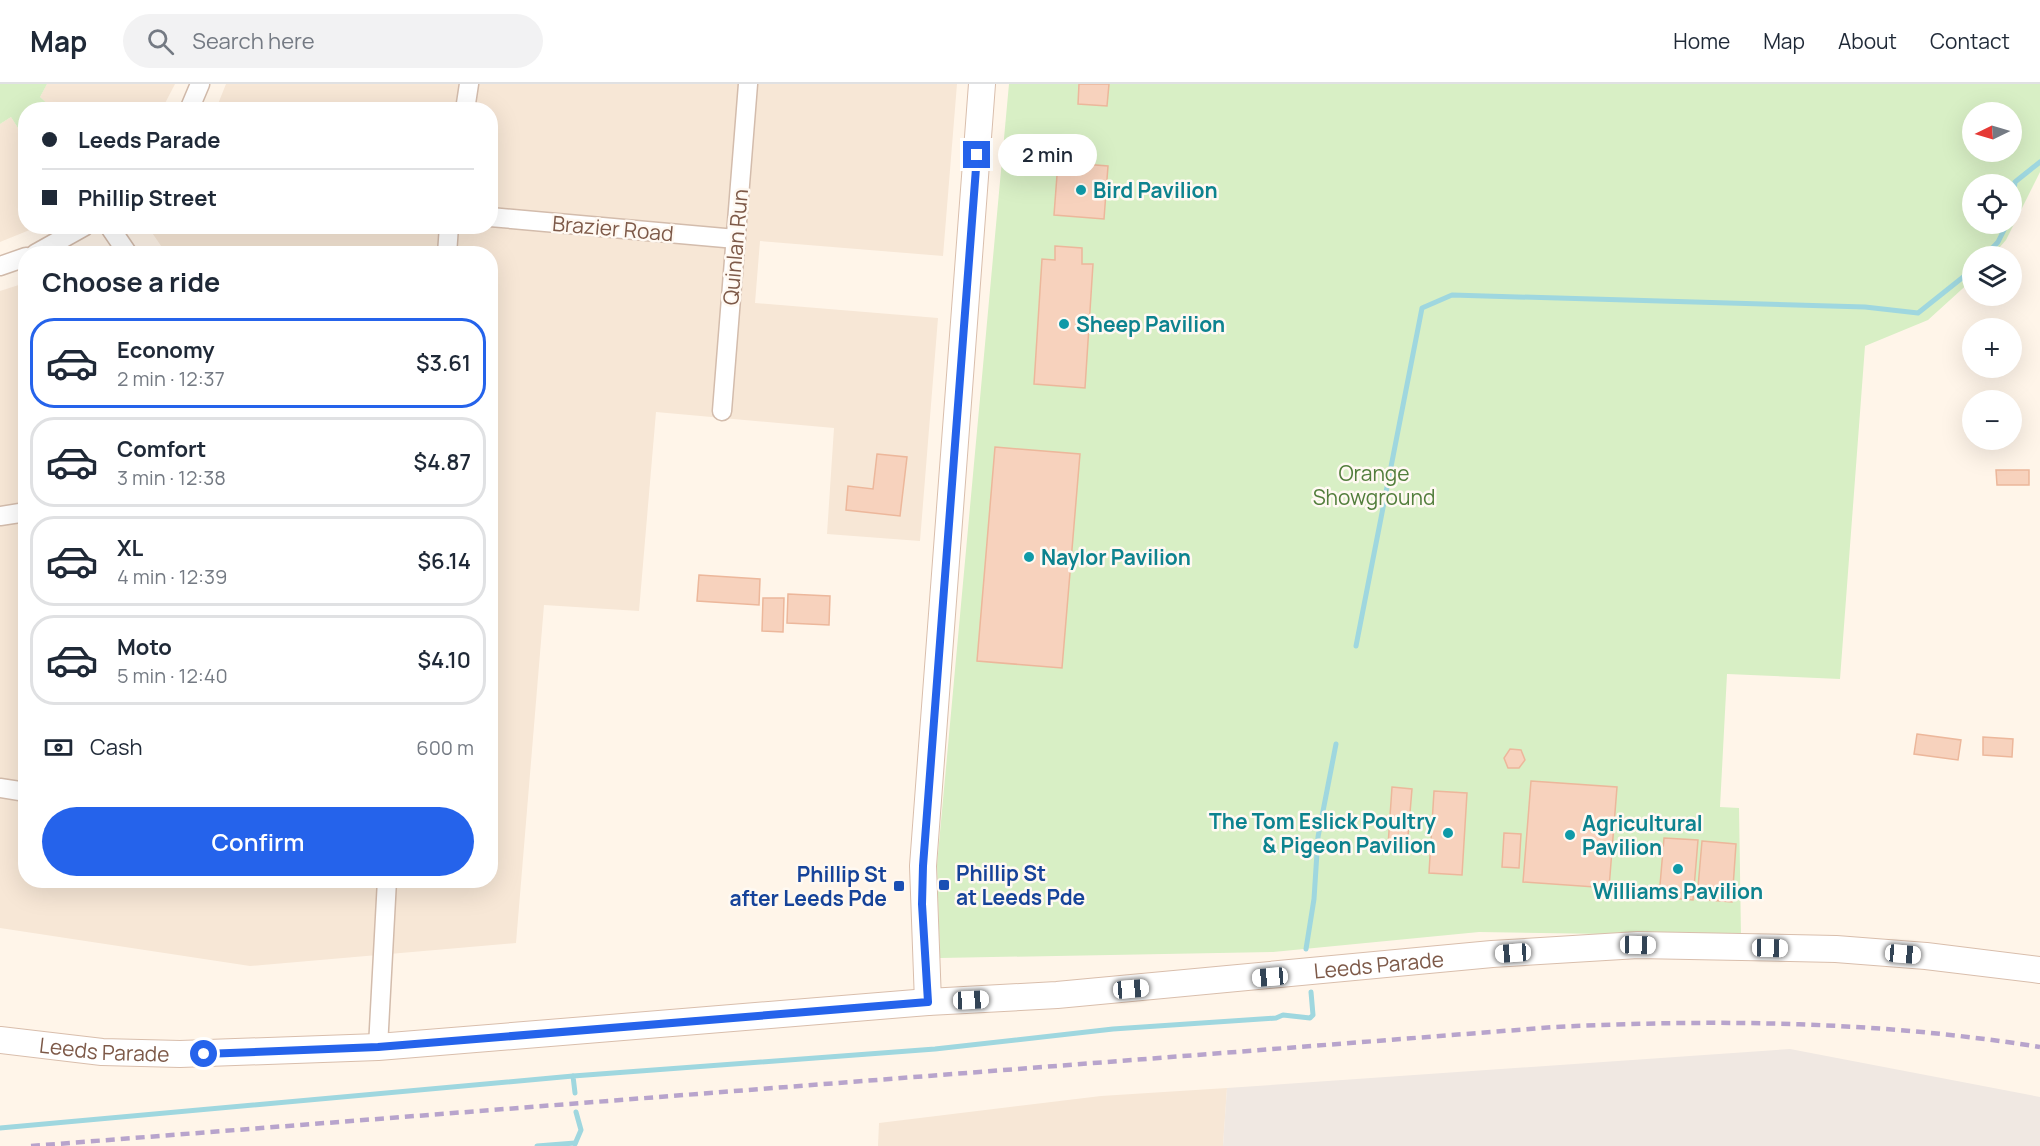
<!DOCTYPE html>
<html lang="en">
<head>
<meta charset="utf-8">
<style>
	:root { --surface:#fff; --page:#f2f2f3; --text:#1f2937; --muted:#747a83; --line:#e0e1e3; --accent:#2563eb }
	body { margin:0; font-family:Manrope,sans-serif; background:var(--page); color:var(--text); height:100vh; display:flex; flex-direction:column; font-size:22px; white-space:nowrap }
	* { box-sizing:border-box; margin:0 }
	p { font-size:20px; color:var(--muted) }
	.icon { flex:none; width:33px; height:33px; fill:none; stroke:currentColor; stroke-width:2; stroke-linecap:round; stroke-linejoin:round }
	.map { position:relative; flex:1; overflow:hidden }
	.details { position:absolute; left:18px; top:162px; width:480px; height:642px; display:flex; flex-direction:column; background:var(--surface); border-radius:24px; box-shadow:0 6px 24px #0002 }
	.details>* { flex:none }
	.banner { position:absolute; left:18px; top:18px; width:480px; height:132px; border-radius:24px; box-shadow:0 6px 24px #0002; display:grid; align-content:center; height:132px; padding:0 24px; background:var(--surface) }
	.needle { width:39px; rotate:265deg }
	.fabs { position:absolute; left:1962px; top:18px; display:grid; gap:12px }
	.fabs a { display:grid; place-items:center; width:60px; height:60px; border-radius:50%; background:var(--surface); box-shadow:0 6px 24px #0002; font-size:30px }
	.end { position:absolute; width:27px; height:27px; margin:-14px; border:8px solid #2563eb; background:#fff; box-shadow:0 0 0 3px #fff }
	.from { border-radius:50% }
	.bubble { position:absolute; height:42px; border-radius:21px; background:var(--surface); box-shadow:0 6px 24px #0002; font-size:20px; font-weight:600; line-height:42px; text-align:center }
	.car { position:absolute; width:18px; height:36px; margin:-18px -9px; border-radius:8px; box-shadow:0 0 4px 2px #0007; background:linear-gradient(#fff 24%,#345 0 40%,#fff 0 76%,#345 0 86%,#fff 0) }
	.banner b { display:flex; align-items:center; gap:21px; height:57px; font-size:22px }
	.banner b+b { border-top:2px solid var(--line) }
	.banner i { width:15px; height:15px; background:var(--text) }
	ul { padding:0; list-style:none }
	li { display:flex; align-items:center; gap:18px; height:90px; margin:0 12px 9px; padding:0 12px; border:3px solid var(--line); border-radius:24px }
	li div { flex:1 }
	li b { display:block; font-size:22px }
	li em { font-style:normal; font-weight:600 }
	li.selected { border-color:var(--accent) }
	li>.icon { width:54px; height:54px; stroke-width:1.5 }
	h2 { padding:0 24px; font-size:27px; line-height:72px }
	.pay { display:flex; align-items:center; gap:15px; height:66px; padding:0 24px; font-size:22px }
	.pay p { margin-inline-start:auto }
	.action { display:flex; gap:12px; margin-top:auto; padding:12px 24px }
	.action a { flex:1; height:69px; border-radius:36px; background:var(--accent); color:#fff; font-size:24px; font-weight:600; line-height:69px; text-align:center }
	header { display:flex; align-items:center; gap:36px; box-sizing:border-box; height:84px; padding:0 30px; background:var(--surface); border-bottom:2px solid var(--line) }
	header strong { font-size:28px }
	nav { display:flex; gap:33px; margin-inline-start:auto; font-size:21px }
	.search { width:420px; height:54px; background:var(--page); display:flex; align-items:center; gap:15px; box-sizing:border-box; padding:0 21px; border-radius:33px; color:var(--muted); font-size:22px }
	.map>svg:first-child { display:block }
</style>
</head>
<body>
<header>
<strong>Map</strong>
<div class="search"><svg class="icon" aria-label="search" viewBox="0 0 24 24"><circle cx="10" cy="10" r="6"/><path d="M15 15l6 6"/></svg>Search here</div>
<nav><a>Home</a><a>Map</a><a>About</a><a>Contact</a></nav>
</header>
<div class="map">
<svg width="2040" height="1062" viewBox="0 0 2040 1062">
	<rect width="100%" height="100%" fill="#fff5e9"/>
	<g fill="#f7e7d6">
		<path d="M 47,0 L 175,0 L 162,25 L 53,25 L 40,13 Z"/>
		<path d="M 226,0 L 957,0 L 943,172 L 760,157 L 755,219 L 938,234 L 920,457 L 827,450 L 834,344 L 656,328 L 639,527 L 544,521 L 516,859 L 250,882 L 0,844 L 0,207 L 25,199 L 26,796 L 490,796 L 490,170 L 166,169 L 148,143 L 490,142 L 490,26 L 216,25 Z"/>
		<path d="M 11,33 L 25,55 L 26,142 L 37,143 L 0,158 L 0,40 Z"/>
		<path d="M 1227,1004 L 1223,1062 L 878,1062 L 879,1039 L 1101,1012 Z"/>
	</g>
	<path fill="#f0e8e2" d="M 1790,965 L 2040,1013 L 2040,1062 L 1223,1062 L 1227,1004 Z"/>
	<g fill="#d8efc5" fill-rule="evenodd">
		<path d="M 0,0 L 47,0 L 40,13 L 53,25 L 26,26 L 25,55 L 11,33 L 0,40 Z"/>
		<path d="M 1009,0 L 2040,0 L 2040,88 L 2006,156 L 1992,172 L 1972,172 L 1972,196 L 1928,236 L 1865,262 L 1840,595 L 1727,590 L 1720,723 L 1739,724 L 1741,852 L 1479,848 L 1273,868 L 940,874 L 937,781 ZM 1972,28 L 2012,28 L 2012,68 L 1972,68 ZM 1972,100 L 2012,100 L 2012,140 L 1972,140 Z"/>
	</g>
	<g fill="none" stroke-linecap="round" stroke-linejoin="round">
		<g stroke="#9fd7df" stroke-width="5">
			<path d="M 2012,125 L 2015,98 L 2040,78"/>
			<path d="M 1985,172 L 1998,158 L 2007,140"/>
			<path d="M 1356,562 L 1422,224 L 1452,211 L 1865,223 L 1918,229 L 1972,186"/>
			<path d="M 1306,865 L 1314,815 L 1318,753 L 1336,660"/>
			<path d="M 575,1009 L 573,992 L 935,965 L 1113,945 L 1276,934 L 1283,931 L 1310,934 L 1313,931 L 1311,908"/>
			<path d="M 0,1044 L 573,992"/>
			<path d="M 575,1060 L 581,1046 L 576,1028"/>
			<path d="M 537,1062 L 575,1059"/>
		</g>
	</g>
	<g fill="#f7d2bd" stroke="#ecb79b" stroke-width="1.5">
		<path d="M 1079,0 L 1109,0 L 1107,22 L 1078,20 Z"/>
		<path d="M 1058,78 L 1108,82 L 1104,135 L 1054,131 Z"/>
		<path d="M 1055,162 L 1082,164 L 1082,180 L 1093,180 L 1085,304 L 1034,300 L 1042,175 L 1055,176 Z"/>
		<path d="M 995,363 L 1080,370 L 1062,584 L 977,577 Z"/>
		<path d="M 877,370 L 907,373 L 900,432 L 846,426 L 848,402 L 873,405 Z"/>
		<path d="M 1996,386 L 2029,386 L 2029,401 L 1997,401 Z"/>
		<path d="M 699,491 L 760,495 L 759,521 L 697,517 Z"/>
		<path d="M 788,510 L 830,512 L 829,541 L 787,539 Z"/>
		<path d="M 763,514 L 784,514 L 783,548 L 762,547 Z"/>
		<path d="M 1917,650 L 1961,656 L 1958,676 L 1914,670 Z"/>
		<path d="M 1983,653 L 2013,655 L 2012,673 L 1983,671 Z"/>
		<path d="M 1510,665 L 1521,666 L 1525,676 L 1519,684 L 1508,684 L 1504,674 Z"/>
		<path d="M 1531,697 L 1617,703 L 1609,804 L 1523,798 Z"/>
		<path d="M 1392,703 L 1412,705 L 1407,764 L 1388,762 Z"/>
		<path d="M 1434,707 L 1467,709 L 1462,791 L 1429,789 Z"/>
		<path d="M 1504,749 L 1521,750 L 1519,784 L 1502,783 Z"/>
		<path d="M 1664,754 L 1698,756 L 1693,816 L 1659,813 Z"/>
		<path d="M 1702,757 L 1736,760 L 1732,818 L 1697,815 Z"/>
	</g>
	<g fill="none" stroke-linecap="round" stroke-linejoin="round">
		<defs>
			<g id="street">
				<path d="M 189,26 L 200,0"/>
				<path d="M 465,26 L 469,0"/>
				<path d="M 490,133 L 736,155"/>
				<path d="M 109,142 L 128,170"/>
				<path d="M 35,170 L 85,142"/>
				<path d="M 447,170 L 449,142"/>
				<path d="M 0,182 L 26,173"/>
				<path d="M 722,327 L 748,0"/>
				<path d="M 0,432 L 26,428"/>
				<path d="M 0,704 L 26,708"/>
				<path d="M 378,963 L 387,796"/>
			</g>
			<g id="secondary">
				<path d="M 928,918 L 923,782 L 982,0"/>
				<path id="s1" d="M 0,956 L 102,968 L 180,970 L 378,963 L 928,918 L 1057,911 L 1492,870 L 1638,861 L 1836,865 L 1926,872 L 2040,886"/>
			</g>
		</defs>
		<use href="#street" stroke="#d3bcac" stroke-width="21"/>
		<use href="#secondary" stroke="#d9beac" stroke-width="28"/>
		<use href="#street" stroke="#fff" stroke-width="18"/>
		<use href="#secondary" stroke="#fff" stroke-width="26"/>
		<path stroke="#b8a4cc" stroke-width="4.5" stroke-dasharray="9 6" stroke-linecap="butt" d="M 31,1062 L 1555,943 C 1718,935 1878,937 2040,963"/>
	</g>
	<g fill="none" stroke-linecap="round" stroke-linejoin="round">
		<path stroke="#2563eb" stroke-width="8" d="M 204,970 L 378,963 L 928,918 L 922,820 L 923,782 L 977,71"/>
	</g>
	<g fill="#0f9aa8" stroke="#fff9f2" stroke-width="2">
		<circle cx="1081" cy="106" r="6"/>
		<circle cx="1064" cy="240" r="6"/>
		<circle cx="1029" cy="473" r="6"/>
		<circle cx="1448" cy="749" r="6"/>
		<circle cx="1570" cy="751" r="6"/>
		<circle cx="1678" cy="785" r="6"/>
	</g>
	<g fill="#1a4fb4" stroke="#fff9f2" stroke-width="2">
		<rect x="938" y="795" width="12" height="12" rx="3"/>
		<rect x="893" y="796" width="12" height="12" rx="3"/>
	</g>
	<g text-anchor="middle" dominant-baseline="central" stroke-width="5" stroke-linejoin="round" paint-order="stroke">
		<g font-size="21" font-weight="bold" fill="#0d838f" stroke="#fff9f2" text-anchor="start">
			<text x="1093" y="106">Bird Pavilion</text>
			<text x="1076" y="240">Sheep Pavilion</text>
			<text x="1041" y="473">Naylor Pavilion</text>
			<text x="1436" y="737" text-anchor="end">The Tom Eslick Poultry<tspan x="1436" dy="24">&amp; Pigeon Pavilion</tspan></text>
			<text x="1582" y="739">Agricultural<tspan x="1582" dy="24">Pavilion</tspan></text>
			<text x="1678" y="807" text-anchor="middle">Williams Pavilion</text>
		</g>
		<g font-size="21" fill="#7d5948" stroke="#fff9f2">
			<text transform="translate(613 144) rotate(5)">Brazier Road</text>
			<text transform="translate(735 163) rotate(-85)">Quinlan Run</text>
			<text stroke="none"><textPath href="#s1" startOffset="1383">Leeds Parade</textPath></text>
			<text stroke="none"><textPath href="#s1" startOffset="105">Leeds Parade</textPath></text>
		</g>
		<g font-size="21" fill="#527e3c" stroke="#fff9f2">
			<text x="1374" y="389">Orange<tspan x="1374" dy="24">Showground</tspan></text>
		</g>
		<g font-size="21" font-weight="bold" fill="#164399" stroke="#fff9f2" text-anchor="start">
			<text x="956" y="789">Phillip St<tspan x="956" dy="24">at Leeds Pde</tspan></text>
			<text x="887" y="790" text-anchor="end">Phillip St<tspan x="887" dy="24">after Leeds Pde</tspan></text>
		</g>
	</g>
</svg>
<div class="fabs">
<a><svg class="needle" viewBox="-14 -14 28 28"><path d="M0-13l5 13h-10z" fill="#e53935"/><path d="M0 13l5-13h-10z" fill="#747a83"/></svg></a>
<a><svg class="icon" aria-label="locate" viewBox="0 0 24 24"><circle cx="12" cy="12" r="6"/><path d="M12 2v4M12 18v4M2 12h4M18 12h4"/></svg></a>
<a><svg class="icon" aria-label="layers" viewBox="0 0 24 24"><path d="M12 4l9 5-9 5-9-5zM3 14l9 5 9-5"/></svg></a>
<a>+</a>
<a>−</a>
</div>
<i class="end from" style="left:204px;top:970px"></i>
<i class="end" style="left:977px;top:71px"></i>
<div class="bubble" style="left:998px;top:50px;width:99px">2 min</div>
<i class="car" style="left:1638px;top:861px;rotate:91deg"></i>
<i class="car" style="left:1770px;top:864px;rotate:91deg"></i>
<i class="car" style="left:1513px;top:869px;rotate:266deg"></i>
<i class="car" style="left:1903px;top:870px;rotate:95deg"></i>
<i class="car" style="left:1270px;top:893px;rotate:265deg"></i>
<i class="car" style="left:1131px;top:905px;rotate:85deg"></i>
<i class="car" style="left:971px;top:916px;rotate:87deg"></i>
<div class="banner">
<b><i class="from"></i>Leeds Parade</b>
<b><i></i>Phillip Street</b>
</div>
<section class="details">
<h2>Choose a ride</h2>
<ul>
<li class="selected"><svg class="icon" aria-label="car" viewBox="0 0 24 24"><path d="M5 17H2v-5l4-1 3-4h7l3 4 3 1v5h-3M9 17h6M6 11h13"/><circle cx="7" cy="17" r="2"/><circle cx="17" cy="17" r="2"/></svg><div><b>Economy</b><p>2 min · 12:37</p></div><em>$3.61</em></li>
<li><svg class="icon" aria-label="car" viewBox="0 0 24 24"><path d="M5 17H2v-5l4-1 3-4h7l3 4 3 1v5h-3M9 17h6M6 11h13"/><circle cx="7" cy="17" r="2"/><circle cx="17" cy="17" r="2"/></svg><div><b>Comfort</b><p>3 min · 12:38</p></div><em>$4.87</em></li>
<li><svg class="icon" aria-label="car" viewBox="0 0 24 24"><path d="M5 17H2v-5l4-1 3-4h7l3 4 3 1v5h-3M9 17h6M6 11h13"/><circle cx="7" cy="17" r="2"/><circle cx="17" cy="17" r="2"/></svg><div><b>XL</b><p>4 min · 12:39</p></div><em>$6.14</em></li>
<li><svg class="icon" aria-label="car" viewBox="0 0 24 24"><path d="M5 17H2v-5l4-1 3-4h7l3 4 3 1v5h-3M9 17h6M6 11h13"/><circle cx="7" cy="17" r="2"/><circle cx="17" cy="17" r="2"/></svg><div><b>Moto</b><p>5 min · 12:40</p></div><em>$4.10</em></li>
</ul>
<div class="pay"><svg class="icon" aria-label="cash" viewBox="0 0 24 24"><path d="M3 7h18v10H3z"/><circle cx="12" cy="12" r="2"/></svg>Cash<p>600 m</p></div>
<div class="action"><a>Confirm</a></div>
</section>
</div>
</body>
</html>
